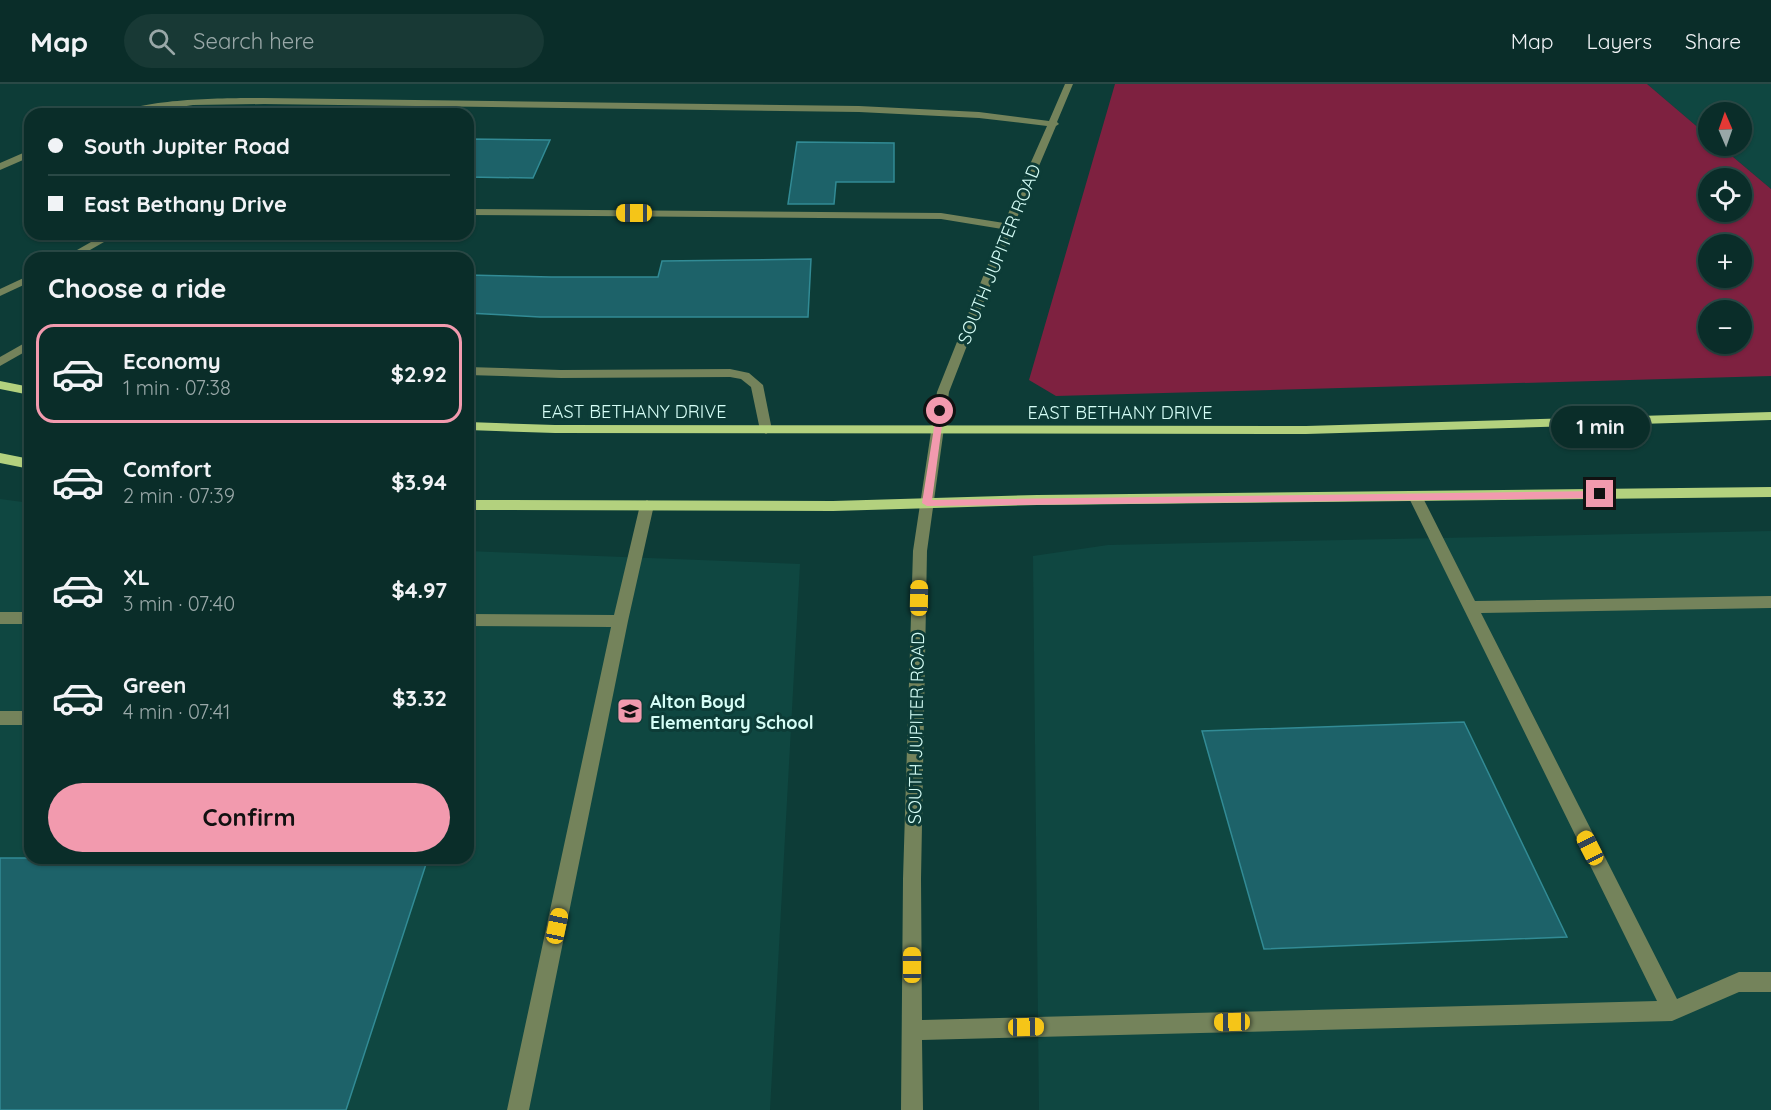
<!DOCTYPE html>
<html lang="en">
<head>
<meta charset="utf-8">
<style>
	:root { --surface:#0a2d29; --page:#183935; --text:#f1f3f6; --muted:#99a8a8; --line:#2a4946; --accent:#f29aae }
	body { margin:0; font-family:Quicksand,sans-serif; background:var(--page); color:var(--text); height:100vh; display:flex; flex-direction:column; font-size:22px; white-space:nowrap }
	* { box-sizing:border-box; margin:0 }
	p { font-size:20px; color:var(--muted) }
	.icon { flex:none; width:33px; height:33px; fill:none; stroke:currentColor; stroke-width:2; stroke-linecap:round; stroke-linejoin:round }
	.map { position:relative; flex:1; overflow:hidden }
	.side { position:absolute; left:24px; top:168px; width:450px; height:612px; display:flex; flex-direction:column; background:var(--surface); border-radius:18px; box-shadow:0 2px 4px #0004,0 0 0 2px var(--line) }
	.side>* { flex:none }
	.guide { position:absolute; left:24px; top:24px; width:450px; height:132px; border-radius:18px; box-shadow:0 2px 4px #0004,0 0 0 2px var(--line); display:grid; align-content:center; height:132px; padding:0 24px; background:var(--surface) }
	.needle { width:39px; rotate:358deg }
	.controls { position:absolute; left:1698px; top:18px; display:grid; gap:12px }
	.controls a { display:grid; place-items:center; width:54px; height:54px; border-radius:50%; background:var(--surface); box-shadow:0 2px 4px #0004,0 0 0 2px var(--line); font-size:30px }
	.end { position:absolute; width:27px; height:27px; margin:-14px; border:8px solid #f29aae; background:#111; box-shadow:0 0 0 3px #111 }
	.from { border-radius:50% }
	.bubble { position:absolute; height:42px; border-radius:21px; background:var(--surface); box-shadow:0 2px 4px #0004,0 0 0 2px var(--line); font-size:20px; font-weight:700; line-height:42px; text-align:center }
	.car { position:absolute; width:18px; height:36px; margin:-18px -9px; border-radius:8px; box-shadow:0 0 4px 2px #0007; background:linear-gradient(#f5c518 24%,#345 0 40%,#f5c518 0 76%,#345 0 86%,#f5c518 0) }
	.guide b { display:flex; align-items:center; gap:21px; height:57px; font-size:22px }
	.guide b+b { border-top:2px solid var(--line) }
	.guide i { width:15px; height:15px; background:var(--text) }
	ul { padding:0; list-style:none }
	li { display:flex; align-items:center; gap:18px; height:99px; margin:0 12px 9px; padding:0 12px; border:3px solid transparent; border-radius:18px }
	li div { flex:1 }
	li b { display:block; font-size:22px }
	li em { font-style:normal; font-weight:700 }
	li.selected { border-color:var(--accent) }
	li>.icon { width:54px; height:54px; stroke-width:1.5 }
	h2 { padding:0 24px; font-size:27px; line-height:72px }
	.button { display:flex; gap:12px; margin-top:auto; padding:12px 24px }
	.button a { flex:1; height:69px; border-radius:36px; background:var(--accent); color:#111; font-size:24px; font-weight:700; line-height:69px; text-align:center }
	header { display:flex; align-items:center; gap:36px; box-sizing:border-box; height:84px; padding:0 30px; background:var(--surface); border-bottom:2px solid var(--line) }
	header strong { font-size:28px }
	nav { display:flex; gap:33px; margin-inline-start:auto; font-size:21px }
	.search { width:420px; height:54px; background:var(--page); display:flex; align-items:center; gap:15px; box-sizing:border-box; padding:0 21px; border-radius:33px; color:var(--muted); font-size:22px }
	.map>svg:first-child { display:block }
</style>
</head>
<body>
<header>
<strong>Map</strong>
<div class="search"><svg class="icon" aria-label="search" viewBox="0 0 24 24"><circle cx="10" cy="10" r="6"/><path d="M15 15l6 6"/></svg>Search here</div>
<nav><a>Map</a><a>Layers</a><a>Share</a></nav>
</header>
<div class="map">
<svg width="1771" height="1026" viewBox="0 0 1771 1026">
	<rect width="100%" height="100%" fill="#0d3c37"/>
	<g fill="#0f4741">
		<path d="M 1647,0 L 1771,0 L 1771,105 L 1720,62 L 1742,62 L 1742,28 L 1708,28 L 1708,52 Z"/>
		<path d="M 0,415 L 30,419 L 30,774 L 468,774 L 468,467 L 800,480 L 770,1026 L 0,1026 Z"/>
		<path d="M 1771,447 L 1771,1026 L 1039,1026 L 1033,472 L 1108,461 Z"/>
	</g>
	<path fill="#7e2140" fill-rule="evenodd" d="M 1115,0 L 1647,0 L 1708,52 L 1708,62 L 1720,62 L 1771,105 L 1771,292 L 1056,312 L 1029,296 ZM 1708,94 L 1742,94 L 1742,128 L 1708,128 ZM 1708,160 L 1742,160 L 1742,194 L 1708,194 ZM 1708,226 L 1742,226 L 1742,260 L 1708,260 Z"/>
	<g fill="#1d6269" stroke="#328b95" stroke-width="1.5">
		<path d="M 468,55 L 550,56 L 533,94 L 468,93 Z"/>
		<path d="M 797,58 L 894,59 L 894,98 L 836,98 L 834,120 L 788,120 Z"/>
		<path d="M 811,175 L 808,233 L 540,233 L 468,229 L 468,191 L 551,193 L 658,193 L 662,177 Z"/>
		<path d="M 1464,638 L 1567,853 L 1264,865 L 1202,647 Z"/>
		<path d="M 0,774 L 428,774 L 346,1026 L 0,1026 Z"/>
	</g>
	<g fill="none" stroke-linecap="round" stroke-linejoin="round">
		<g fill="#74835b" fill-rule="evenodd">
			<path d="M 1065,0 L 1073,0 L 1057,38 L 1059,40 L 1056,42 L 1013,143 L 949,308 L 927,467 L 921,795 L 922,936 L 1657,917 L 1408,412 L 1415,407 L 1422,412 L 1475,517 L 1771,512 L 1771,524 L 1481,529 L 1677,915 L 1739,888 L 1771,888 L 1771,908 L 1739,908 L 1672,937 L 922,956 L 923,1026 L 901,1026 L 903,795 L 913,467 L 937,308 L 1002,145 L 941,135 L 468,131 L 468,125 L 941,129 L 1004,139 L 1047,42 L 979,34 L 859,28 L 264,20 L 193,21 L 135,30 L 119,30 C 144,14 232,14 264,14 L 859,22 L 979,28 L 1049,37 Z"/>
			<path d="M 30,66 L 30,73 L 0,86 L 0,79 Z"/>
			<path d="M 105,150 L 118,150 L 76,174 L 63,174 Z"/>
			<path d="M 30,191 L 30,198 L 0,212 L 0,205 Z"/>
			<path d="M 30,256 L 30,265 L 0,282 L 0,273 Z"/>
			<path d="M 468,283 L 561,286 L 730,285 L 749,289 L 763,301 L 772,346 L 766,350 L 760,346 L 751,303 L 741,295 L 730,293 L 561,294 L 468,291 Z"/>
			<path d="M 647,416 L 654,421 L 628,537 L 529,1026 L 507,1026 L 611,543 L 468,542 L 468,530 L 614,531 L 640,421 Z"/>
			<rect x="0" y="528" width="30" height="12"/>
			<rect x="0" y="627" width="30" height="14"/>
		</g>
		<g fill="#b3d17e" fill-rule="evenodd">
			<path d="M 0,297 L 30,303 L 30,311 L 0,305 Z"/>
			<path d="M 1771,328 L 1771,336 L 1306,350 L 555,349 L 468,346 L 468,338 L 555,341 L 1306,342 Z"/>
			<path d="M 0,369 L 30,375 L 30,385 L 0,379 Z"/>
			<path d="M 1771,403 L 1771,413 L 1037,421 L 833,427 L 468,426 L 468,416 L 833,417 L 1037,411 Z"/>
		</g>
	</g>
	<path fill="#f29aae" d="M 937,325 L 944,327 L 932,416 L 1600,407 L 1605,410 L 1600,414 L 927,422 L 922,419 Z"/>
	<defs>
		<symbol id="school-square" viewBox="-11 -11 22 22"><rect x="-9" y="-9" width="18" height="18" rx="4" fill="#f29aae" stroke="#0d3c37"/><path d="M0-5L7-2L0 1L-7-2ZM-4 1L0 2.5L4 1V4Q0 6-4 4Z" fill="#111"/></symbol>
	</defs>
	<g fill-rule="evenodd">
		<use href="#school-square" x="615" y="612" width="30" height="30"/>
	</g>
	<g text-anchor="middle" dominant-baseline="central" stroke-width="6" stroke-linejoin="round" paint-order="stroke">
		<g font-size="18" fill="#d6fef7" stroke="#0d3c37">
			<text transform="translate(999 170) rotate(-68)">SOUTH JUPITER ROAD</text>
			<text x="634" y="327">EAST BETHANY DRIVE</text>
			<text x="1120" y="328">EAST BETHANY DRIVE</text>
			<text transform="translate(916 644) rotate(-89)">SOUTH JUPITER ROAD</text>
		</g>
		<g font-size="18" font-weight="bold" fill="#d6fef7" stroke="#0d3c37" text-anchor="start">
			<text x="650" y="617">Alton Boyd<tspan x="650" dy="21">Elementary School</tspan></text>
		</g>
	</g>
</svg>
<div class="controls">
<a><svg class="needle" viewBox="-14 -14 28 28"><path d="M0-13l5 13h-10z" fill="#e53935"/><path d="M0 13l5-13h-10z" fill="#99a8a8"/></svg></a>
<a><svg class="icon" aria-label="locate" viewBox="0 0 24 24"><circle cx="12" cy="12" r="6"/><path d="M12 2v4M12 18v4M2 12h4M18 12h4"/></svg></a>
<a>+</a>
<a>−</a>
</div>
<i class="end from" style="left:940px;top:327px"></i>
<i class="end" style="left:1600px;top:410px"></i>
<div class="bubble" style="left:1551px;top:322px;width:99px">1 min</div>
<i class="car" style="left:634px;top:129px;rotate:270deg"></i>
<i class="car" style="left:919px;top:514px;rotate:1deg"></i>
<i class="car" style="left:1590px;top:764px;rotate:333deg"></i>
<i class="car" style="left:557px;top:842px;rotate:12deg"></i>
<i class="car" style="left:912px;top:881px;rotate:0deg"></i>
<i class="car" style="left:1232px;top:938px;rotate:269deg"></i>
<i class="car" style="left:1026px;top:943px;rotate:89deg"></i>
<div class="guide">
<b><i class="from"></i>South Jupiter Road</b>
<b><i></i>East Bethany Drive</b>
</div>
<section class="side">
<h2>Choose a ride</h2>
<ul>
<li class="selected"><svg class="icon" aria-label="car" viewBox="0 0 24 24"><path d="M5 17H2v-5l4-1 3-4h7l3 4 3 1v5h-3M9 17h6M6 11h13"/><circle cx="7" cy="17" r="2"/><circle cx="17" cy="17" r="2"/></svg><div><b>Economy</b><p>1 min · 07:38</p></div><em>$2.92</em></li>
<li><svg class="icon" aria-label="car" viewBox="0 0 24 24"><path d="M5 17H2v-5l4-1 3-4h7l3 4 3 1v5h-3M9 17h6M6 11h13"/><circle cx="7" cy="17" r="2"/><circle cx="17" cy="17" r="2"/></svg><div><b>Comfort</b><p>2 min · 07:39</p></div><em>$3.94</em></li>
<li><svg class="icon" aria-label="car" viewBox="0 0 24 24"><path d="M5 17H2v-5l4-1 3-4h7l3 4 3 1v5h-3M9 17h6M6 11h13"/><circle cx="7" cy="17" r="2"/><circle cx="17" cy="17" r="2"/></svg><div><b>XL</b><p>3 min · 07:40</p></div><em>$4.97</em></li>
<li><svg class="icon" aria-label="car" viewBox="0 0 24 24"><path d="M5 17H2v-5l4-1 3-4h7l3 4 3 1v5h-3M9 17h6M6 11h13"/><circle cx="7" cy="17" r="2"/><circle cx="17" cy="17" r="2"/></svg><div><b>Green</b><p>4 min · 07:41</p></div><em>$3.32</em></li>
</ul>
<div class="button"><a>Confirm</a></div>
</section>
</div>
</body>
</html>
